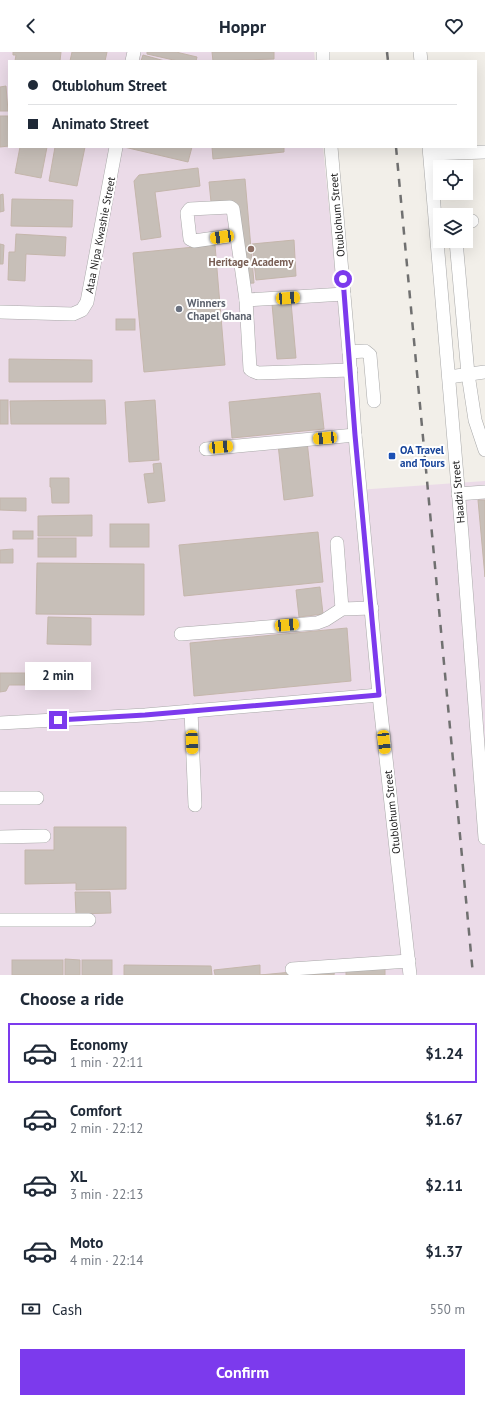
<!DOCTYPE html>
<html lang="en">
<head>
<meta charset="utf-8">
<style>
	:root { --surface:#fff; --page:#f2f2f3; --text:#1f2937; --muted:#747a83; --line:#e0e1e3; --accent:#7c3aed }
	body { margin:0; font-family:"PT Sans",sans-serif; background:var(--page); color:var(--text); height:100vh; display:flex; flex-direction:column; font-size:15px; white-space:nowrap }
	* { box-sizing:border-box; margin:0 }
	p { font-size:13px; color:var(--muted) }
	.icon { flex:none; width:22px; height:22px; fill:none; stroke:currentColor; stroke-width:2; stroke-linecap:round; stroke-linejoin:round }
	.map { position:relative; height:923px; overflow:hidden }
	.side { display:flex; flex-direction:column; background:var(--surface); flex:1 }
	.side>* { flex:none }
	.banner { position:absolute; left:8px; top:8px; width:469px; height:88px; border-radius:0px; box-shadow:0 4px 16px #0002; display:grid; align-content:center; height:88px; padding:0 20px; background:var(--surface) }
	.tools { position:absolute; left:433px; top:108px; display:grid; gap:8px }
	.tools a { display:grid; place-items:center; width:40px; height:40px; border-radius:0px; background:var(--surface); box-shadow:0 4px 16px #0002; font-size:20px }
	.end { position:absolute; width:18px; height:18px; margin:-9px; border:5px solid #7c3aed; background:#fff; box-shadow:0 0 0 2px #fff }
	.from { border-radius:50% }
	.bubble { position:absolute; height:28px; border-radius:0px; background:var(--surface); box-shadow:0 4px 16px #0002; font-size:13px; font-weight:700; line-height:28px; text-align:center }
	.car { position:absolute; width:12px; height:24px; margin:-12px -6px; border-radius:5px; box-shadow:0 0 3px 1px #0007; background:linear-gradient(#f5c518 24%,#345 0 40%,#f5c518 0 76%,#345 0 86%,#f5c518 0) }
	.banner b { display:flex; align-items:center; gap:14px; height:38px; font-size:15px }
	.banner b+b { border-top:1px solid var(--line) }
	.banner i { width:10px; height:10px; background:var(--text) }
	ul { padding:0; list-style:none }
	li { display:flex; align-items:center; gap:12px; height:60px; margin:0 8px 6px; padding:0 12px; border:2px solid transparent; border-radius:0px }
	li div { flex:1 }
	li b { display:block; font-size:15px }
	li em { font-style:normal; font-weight:700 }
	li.active { border-color:var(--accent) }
	li>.icon { width:36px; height:36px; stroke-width:1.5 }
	h2 { padding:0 20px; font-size:18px; line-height:48px }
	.pay { display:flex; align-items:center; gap:10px; height:44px; padding:0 20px; font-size:15px }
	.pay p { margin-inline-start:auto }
	.cta { display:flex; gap:8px; margin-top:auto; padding:8px 20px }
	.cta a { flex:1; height:46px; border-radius:0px; background:var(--accent); color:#fff; font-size:16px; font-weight:700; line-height:46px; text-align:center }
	header { display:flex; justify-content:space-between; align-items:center; height:52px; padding:0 20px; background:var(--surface); font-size:18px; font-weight:700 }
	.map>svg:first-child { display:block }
</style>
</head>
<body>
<header><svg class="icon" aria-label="back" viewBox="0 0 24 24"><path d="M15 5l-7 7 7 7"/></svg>Hoppr<svg class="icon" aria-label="heart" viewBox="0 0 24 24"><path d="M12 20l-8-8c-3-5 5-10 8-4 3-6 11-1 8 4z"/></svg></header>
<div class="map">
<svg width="485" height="923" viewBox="0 0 485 923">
	<rect width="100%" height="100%" fill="#f2efe9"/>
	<path fill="#ebdbe8" d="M 0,0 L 314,0 L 315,9 L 9,9 L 9,95 L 323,95 L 357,438 L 485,429 L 485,923 L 0,923 Z"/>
	<g fill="#c7bfb8" stroke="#c4b6ab">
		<path d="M 13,0 L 61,0 L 60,9 L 15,9 L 16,3 L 13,3 Z"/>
		<path d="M 72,0 L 107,0 L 105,9 L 70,9 Z"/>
		<path d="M 147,0 L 176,0 L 197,5 L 196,9 L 178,9 L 147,2 Z"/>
		<path d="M 212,0 L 274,0 L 274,7 L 213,9 Z"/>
		<path d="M 143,3 L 165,9 L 141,9 Z"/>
		<path d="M 6,34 L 8,59 L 0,59 L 0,35 Z"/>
		<path d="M 0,64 L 8,64 L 9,94 L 0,95 Z"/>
		<path d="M 20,95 L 47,95 L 41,126 L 15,121 Z"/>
		<path d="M 55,95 L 85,95 L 77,134 L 49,129 Z"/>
		<path d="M 124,95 L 192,95 L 188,110 Z"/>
		<path d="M 212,95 L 284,95 L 284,100 L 213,107 Z"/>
		<path d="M 198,116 L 200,134 L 155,140 L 161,185 L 141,188 L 134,129 L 139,123 Z"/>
		<path d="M 245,127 L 254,231 L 238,232 L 229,149 L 211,150 L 209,130 Z"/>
		<path d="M 3,142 L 4,159 L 0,160 L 0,143 Z"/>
		<path d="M 12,147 L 73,148 L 72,175 L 11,174 Z"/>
		<path d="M 16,182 L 66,185 L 65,204 L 26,202 L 25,229 L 8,228 L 9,200 L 15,200 Z"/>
		<path d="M 294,188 L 296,224 L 256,228 L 252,192 Z"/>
		<path d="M 0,192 L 4,193 L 3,212 L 0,212 Z"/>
		<path d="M 215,193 L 225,313 L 144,320 L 133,201 Z"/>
		<path d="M 291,250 L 296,306 L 277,307 L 272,252 Z"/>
		<rect x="116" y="267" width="19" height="11"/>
		<path d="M 9,307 L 92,308 L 92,330 L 9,330 Z"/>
		<path d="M 320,341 L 324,377 L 232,386 L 229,350 Z"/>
		<rect x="0" y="348" width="8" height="24"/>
		<path d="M 105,348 L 106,372 L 11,372 L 10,349 Z"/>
		<path d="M 155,348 L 159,408 L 129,410 L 125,350 Z"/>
		<path d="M 307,389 L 313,444 L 284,448 L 278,392 Z"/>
		<path d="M 161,411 L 165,449 L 148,451 L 144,422 L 154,421 L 153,412 Z"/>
		<path d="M 50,426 L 69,426 L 69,451 L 52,451 L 51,435 L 50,435 Z"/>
		<path d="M 0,446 L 26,446 L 26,459 L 0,458 Z"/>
		<path d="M 478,448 L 485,448 L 485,525 Z"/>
		<path d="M 92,463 L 92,484 L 38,484 L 38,464 Z"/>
		<rect x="110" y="472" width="39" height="23"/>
		<rect x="13" y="479" width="20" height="8"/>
		<path d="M 318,480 L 323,530 L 184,544 L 179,493 Z"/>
		<rect x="38" y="486" width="38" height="19"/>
		<path d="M 13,497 L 13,511 L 0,511 L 0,498 Z"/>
		<path d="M 37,511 L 144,512 L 144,563 L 36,562 Z"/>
		<path d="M 320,535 L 323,562 L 299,565 L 296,538 Z"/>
		<path d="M 48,565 L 91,566 L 91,593 L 47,592 Z"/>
		<path d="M 347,576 L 351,629 L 194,644 L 190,591 Z"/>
		<path d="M 0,621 L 25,621 L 25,633 L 9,633 L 6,639 L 0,640 Z"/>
		<path d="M 54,775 L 126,775 L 126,837 L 76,838 L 76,831 L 25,832 L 25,798 L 54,798 Z"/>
		<path d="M 75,840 L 110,840 L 111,861 L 76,862 Z"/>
		<path d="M 65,907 L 80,908 L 80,923 L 65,923 Z"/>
		<rect x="12" y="908" width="51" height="15"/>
		<rect x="82" y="908" width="30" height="15"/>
		<path d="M 124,913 L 211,914 L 212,923 L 124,923 Z"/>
		<path d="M 260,913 L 260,923 L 335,916 L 334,923 L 215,923 L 214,918 Z"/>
		<path d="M 385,916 L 385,923 L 346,923 L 346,919 Z"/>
	</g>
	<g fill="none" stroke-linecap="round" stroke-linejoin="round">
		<defs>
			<g id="minor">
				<path d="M 323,0 L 323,9"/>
				<path d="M 420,0 L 421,9"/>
				<path d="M 132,9 L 134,0"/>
				<path d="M 331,95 L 349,300 L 355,383 L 379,643 L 410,923"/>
				<path d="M 429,95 L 462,483 L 485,786"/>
				<path d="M 430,102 L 485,100"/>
				<path d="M 466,170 L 472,169"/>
				<path d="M 236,183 L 194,189 L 190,187 L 187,161 L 190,157 L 230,155 L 233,157 L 246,248 L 250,317 L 253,319 L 258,321 L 351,318"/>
				<path d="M 456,189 L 468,322 L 475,368 L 485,398"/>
				<path d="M 246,248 L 344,242"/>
				<path d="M 0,260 L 73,262 L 82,258 L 87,250 L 116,95"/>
				<path d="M 349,300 L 365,299 L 370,303 L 374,349"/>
				<path d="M 449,325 L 485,320"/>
				<path d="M 206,397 L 355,383"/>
				<path d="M 458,442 L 485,440"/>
				<path d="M 337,491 L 342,557"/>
				<path d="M 181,582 L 317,571 L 325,568 L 342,557 L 372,556"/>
				<path d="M 191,659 L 195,753"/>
				<path d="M 0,671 L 145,663 L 379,643"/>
				<path d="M 0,746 L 37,746"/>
				<path d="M 0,785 L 44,784"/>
				<path d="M 0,868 L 89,868"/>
				<path d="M 292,917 L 409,909"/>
			</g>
		</defs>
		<use href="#minor" stroke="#a9a9a9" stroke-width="14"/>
		<use href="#minor" stroke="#fff" stroke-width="13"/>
		<g stroke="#707070" stroke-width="2.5" stroke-dasharray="8 8" stroke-linecap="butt">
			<path d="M 387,0 L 388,9"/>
			<path d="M 396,95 L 473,923"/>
		</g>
	</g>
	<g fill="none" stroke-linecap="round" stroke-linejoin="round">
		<path stroke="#7c3aed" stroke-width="5" d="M 58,668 L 145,663 L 379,643 L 355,383 L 343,227"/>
	</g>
	<circle fill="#8d6e63" stroke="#fff" stroke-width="1.5" cx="251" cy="197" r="4"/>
	<circle fill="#6b7280" stroke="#fff" stroke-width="1.5" cx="179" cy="257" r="4"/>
	<rect fill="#1a4fb4" stroke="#fff" stroke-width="1.5" x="388" y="400" width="8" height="8" rx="2"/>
	<g text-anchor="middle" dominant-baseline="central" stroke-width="4" stroke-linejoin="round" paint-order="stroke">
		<g font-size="11" fill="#222" stroke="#fff">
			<text transform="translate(337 163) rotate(-95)">Otublohum Street</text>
			<text transform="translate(100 183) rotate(-79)">Ataa Nipa Kwashie Street</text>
			<text transform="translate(458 440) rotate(-95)">Haadzi Street</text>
			<text transform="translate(392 760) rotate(-96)">Otublohum Street</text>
		</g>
		<g font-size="11" font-weight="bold" fill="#785e54" stroke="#fff">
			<text x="251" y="210">Heritage Academy</text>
		</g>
		<g font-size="11" font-weight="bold" fill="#5b616d" stroke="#fff" text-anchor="start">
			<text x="187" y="251">Winners<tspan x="187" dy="13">Chapel Ghana</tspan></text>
		</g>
		<g font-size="11" font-weight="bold" fill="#164399" stroke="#fff" text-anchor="start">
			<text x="400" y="398">OA Travel<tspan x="400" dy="13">and Tours</tspan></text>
		</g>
	</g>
</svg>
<div class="tools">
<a><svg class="icon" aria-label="locate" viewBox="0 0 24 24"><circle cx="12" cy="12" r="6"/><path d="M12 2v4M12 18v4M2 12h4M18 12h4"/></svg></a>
<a><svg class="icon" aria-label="layers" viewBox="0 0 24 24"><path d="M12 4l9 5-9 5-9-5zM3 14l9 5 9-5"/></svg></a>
</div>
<i class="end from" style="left:343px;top:227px"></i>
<i class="end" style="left:58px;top:668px"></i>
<div class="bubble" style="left:25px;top:610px;width:66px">2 min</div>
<i class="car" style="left:222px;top:185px;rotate:262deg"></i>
<i class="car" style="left:288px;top:246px;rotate:86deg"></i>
<i class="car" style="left:325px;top:386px;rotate:265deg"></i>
<i class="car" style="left:221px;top:395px;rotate:85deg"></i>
<i class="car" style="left:287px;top:573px;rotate:85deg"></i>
<i class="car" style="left:192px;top:690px;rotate:178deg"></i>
<i class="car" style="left:384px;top:690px;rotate:174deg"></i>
<div class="banner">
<b><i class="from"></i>Otublohum Street</b>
<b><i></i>Animato Street</b>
</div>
</div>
<section class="side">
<h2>Choose a ride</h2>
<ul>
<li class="active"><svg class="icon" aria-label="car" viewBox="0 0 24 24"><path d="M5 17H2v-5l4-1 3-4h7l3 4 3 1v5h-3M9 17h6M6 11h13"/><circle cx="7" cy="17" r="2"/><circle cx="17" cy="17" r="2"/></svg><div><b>Economy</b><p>1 min · 22:11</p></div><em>$1.24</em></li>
<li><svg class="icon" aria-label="car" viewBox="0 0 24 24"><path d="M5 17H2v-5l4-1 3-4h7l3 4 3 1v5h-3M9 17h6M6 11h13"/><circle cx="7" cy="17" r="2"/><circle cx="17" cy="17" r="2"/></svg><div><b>Comfort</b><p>2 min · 22:12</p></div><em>$1.67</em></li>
<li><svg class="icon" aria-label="car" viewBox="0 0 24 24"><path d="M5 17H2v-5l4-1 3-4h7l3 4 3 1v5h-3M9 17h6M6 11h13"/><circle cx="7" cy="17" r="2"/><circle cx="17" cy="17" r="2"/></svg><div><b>XL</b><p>3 min · 22:13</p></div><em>$2.11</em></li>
<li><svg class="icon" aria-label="car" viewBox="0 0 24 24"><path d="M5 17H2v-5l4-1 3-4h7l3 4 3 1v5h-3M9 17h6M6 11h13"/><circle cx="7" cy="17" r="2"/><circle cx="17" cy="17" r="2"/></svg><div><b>Moto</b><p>4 min · 22:14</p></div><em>$1.37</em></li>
</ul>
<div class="pay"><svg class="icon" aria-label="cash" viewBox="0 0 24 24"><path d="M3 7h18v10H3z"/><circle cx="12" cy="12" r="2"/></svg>Cash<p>550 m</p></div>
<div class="cta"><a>Confirm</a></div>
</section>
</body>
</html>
